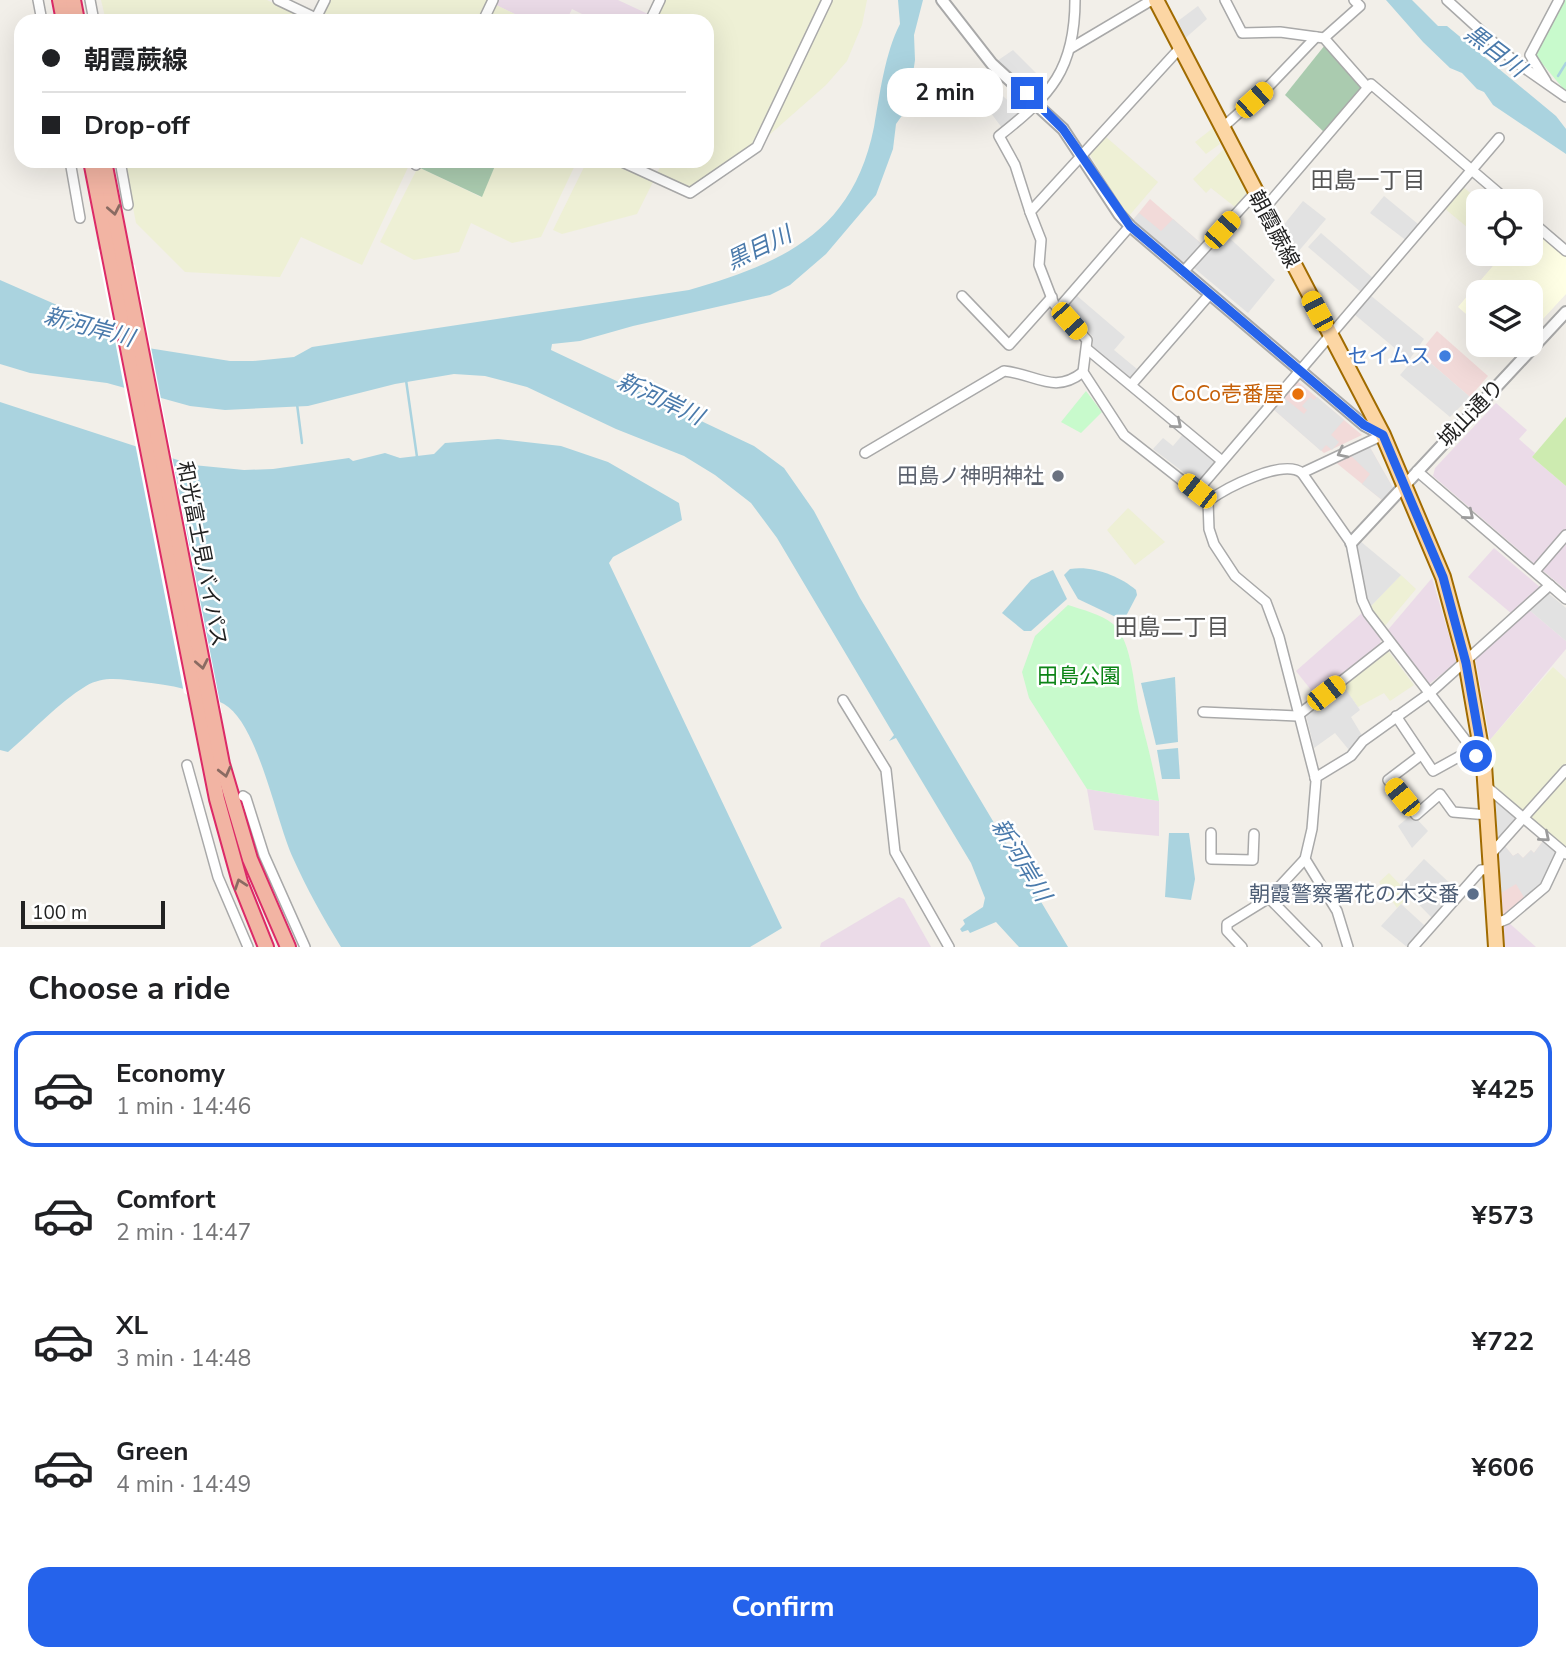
<!DOCTYPE html>
<html lang="en">
<head>
<meta charset="utf-8">
<style>
	:root { --surface:#fff; --page:#f6f6f6; --text:#202124; --muted:#757577; --line:#e0e0e0; --accent:#2563eb }
	body { margin:0; font-family:"Nunito Sans","Noto Sans JP",sans-serif; background:var(--page); color:var(--text); height:100vh; display:flex; flex-direction:column; font-size:26px; white-space:nowrap }
	* { box-sizing:border-box; margin:0 }
	p { font-size:23px; color:var(--muted) }
	.icon { flex:none; width:38px; height:38px; fill:none; stroke:currentColor; stroke-width:2; stroke-linecap:round; stroke-linejoin:round }
	.map { position:relative; height:947px; overflow:hidden }
	.panel { display:flex; flex-direction:column; background:var(--surface); flex:1 }
	.panel>* { flex:none }
	.guide { position:absolute; left:14px; top:14px; width:700px; height:154px; border-radius:21px; box-shadow:0 7px 28px #0002; display:grid; align-content:center; height:154px; padding:0 28px; background:var(--surface) }
	.fabs { position:absolute; left:1466px; top:189px; display:grid; gap:14px }
	.fabs a { display:grid; place-items:center; width:77px; height:77px; border-radius:14px; background:var(--surface); box-shadow:0 7px 28px #0002; font-size:35px }
	.scale { position:absolute; left:21px; bottom:18px; width:144px; box-sizing:border-box; padding-left:7px; border:4px solid #222; border-top:0; font-size:19px; line-height:24px; white-space:nowrap; color:#222; -webkit-text-stroke:5px #fff; paint-order:stroke }
	.end { position:absolute; width:32px; height:32px; margin:-16px; border:9px solid #2563eb; background:#fff; box-shadow:0 0 0 4px #fff }
	.from { border-radius:50% }
	.bubble { position:absolute; height:49px; border-radius:21px; background:var(--surface); box-shadow:0 7px 28px #0002; font-size:23px; font-weight:700; line-height:49px; text-align:center }
	.car { position:absolute; width:21px; height:42px; margin:-21px -10px; border-radius:9px; box-shadow:0 0 5px 2px #0007; background:linear-gradient(#f5c518 24%,#345 0 40%,#f5c518 0 76%,#345 0 86%,#f5c518 0) }
	.guide b { display:flex; align-items:center; gap:24px; height:66px; font-size:26px }
	.guide b+b { border-top:2px solid var(--line) }
	.guide i { width:18px; height:18px; background:var(--text) }
	ul { padding:0; list-style:none }
	li { display:flex; align-items:center; gap:21px; height:116px; margin:0 14px 10px; padding:0 14px; border:4px solid transparent; border-radius:21px }
	li div { flex:1 }
	li b { display:block; font-size:26px }
	li em { font-style:normal; font-weight:700 }
	li.current { border-color:var(--accent) }
	li>.icon { width:63px; height:63px; stroke-width:1.5 }
	h2 { padding:0 28px; font-size:32px; line-height:84px }
	.action { display:flex; gap:14px; margin-top:auto; padding:14px 28px }
	.action a { flex:1; height:80px; border-radius:21px; background:var(--accent); color:#fff; font-size:28px; font-weight:700; line-height:80px; text-align:center }
	.map>svg:first-child { display:block }
</style>
</head>
<body>
<div class="map">
<svg width="1566" height="947" viewBox="0 0 1566 947">
	<rect width="100%" height="100%" fill="#f2efe9"/>
	<g fill="#f2dad9">
		<path d="M 1150,199 L 1204,246 L 1187,265 L 1133,220 Z"/>
		<path d="M 1437,331 L 1488,376 L 1470,397 L 1419,353 Z"/>
		<path d="M 1296,380 L 1362,435 L 1324,453 L 1272,408 Z"/>
		<path d="M 1368,444 L 1393,488 L 1382,500 L 1334,461 Z"/>
		<path d="M 1543,841 L 1542,886 L 1503,916 L 1499,852 L 1504,845 L 1513,856 L 1518,853 L 1523,858 L 1531,850 L 1534,853 Z"/>
	</g>
	<g fill="#ebdbe8">
		<path d="M 496,0 L 618,0 L 648,14 L 645,21 L 596,21 L 572,9 L 566,21 L 529,21 L 494,4 Z"/>
		<path d="M 1496,403 L 1527,430 L 1519,439 L 1535,453 L 1532,457 L 1566,486 L 1566,529 L 1536,565 L 1433,476 L 1435,468 Z"/>
		<path d="M 1566,539 L 1566,590 L 1541,569 Z"/>
		<path d="M 1494,548 L 1541,588 L 1512,614 L 1468,577 Z"/>
		<path d="M 1432,578 L 1457,662 L 1428,685 L 1387,631 Z"/>
		<path d="M 1528,609 L 1566,641 L 1566,649 L 1490,740 L 1475,657 Z"/>
		<path d="M 1362,613 L 1381,639 L 1380,644 L 1315,695 L 1296,671 Z"/>
		<path d="M 1087,789 L 1159,801 L 1159,836 L 1094,830 Z"/>
		<path d="M 899,897 L 904,899 L 931,947 L 820,947 L 821,943 Z"/>
		<path d="M 1508,922 L 1536,947 L 1505,947 L 1503,926 Z"/>
	</g>
	<path fill="#ffffe5" d="M 1531,224 L 1566,255 L 1566,294 L 1531,332 L 1531,292 L 1479,292 L 1479,325 L 1458,307 L 1503,254 L 1531,254 Z"/>
	<g fill="#eef0d5">
		<path d="M 101,0 L 267,0 L 310,21 L 106,21 Z"/>
		<path d="M 330,0 L 488,0 L 478,21 L 332,21 L 322,16 Z"/>
		<path d="M 664,0 L 821,0 L 751,146 L 690,190 L 656,175 L 663,161 L 707,161 L 707,21 L 654,21 Z"/>
		<path d="M 832,0 L 867,0 L 862,25 L 847,61 L 826,85 L 767,137 Z"/>
		<path d="M 494,4 L 529,21 L 486,21 Z"/>
		<path d="M 1213,128 L 1220,144 L 1206,154 L 1195,142 Z"/>
		<path d="M 1106,137 L 1158,182 L 1128,217 L 1090,155 Z"/>
		<path d="M 1224,149 L 1247,193 L 1235,207 L 1211,188 L 1206,193 L 1193,179 Z"/>
		<path d="M 124,161 L 411,161 L 362,265 L 301,237 L 280,277 L 185,272 L 136,223 Z"/>
		<path d="M 497,161 L 577,161 L 541,237 L 512,243 L 471,223 L 459,252 L 414,260 L 380,242 L 418,167 L 481,197 Z"/>
		<path d="M 587,161 L 606,161 L 653,182 L 637,214 L 562,234 L 553,230 Z"/>
		<path d="M 1462,186 L 1480,201 L 1479,237 L 1444,208 Z"/>
		<path d="M 1128,508 L 1165,542 L 1135,565 L 1107,530 Z"/>
		<path d="M 1401,575 L 1416,589 L 1384,627 L 1370,607 Z"/>
		<path d="M 1385,651 L 1389,652 L 1414,685 L 1390,701 L 1384,693 L 1358,707 L 1342,684 Z"/>
		<path d="M 1553,667 L 1566,679 L 1566,763 L 1525,814 L 1494,788 L 1490,740 Z"/>
		<path d="M 1566,774 L 1566,850 L 1529,818 Z"/>
		<path d="M 1389,873 L 1410,895 L 1397,908 L 1379,882 Z"/>
	</g>
	<path fill="#cdebb0" d="M 1566,417 L 1566,486 L 1532,457 Z"/>
	<g fill="#aacbaf">
		<path d="M 1325,45 L 1362,88 L 1325,133 L 1285,95 Z"/>
		<path d="M 421,161 L 497,161 L 482,197 L 418,167 Z"/>
	</g>
	<g fill="#c8facc">
		<path d="M 1564,0 L 1566,0 L 1566,92 L 1535,55 Z"/>
		<path d="M 1086,391 L 1102,412 L 1081,433 L 1061,422 Z"/>
		<path d="M 1068,605 C 1083,610 1101,614 1113,624 C 1133,641 1134,692 1140,716 C 1148,747 1154,769 1159,801 L 1087,789 L 1029,698 L 1022,672 L 1035,636 Z"/>
	</g>
	<g fill="#e2e2e2">
		<path d="M 1198,6 L 1207,19 L 1182,41 L 1174,24 Z"/>
		<path d="M 1013,50 L 1049,86 L 1046,90 L 1039,84 L 1033,91 L 997,61 Z"/>
		<path d="M 996,90 L 1021,112 L 1002,128 L 988,109 Z"/>
		<path d="M 1384,196 L 1418,224 L 1407,241 L 1370,213 Z"/>
		<path d="M 1303,201 L 1326,219 L 1297,253 L 1282,227 Z"/>
		<path d="M 1139,213 L 1161,231 L 1173,219 L 1204,246 L 1187,265 L 1133,220 Z"/>
		<path d="M 1223,232 L 1275,280 L 1248,313 L 1194,268 Z"/>
		<path d="M 1321,233 L 1374,279 L 1362,293 L 1308,247 Z"/>
		<path d="M 1076,295 L 1125,337 L 1114,350 L 1137,369 L 1129,378 L 1093,349 L 1093,337 L 1066,307 Z"/>
		<path d="M 1370,295 L 1424,339 L 1409,360 L 1354,314 Z"/>
		<path d="M 1419,353 L 1470,397 L 1450,417 L 1400,375 Z"/>
		<path d="M 1282,396 L 1304,414 L 1307,410 L 1302,406 L 1310,397 L 1314,400 L 1317,397 L 1344,420 L 1331,435 L 1339,442 L 1332,450 L 1326,445 L 1321,451 L 1272,408 Z"/>
		<path d="M 1184,433 L 1215,460 L 1215,464 L 1199,484 L 1153,449 L 1163,438 L 1173,446 Z"/>
		<path d="M 1368,444 L 1393,488 L 1382,500 L 1362,484 L 1370,474 L 1349,454 Z"/>
		<path d="M 1360,541 L 1401,575 L 1370,607 L 1362,586 L 1357,555 L 1357,545 Z"/>
		<path d="M 1547,592 L 1566,608 L 1566,641 L 1528,609 Z"/>
		<path d="M 1342,684 L 1360,710 L 1351,717 L 1363,737 L 1349,750 L 1335,733 L 1314,748 L 1306,715 Z"/>
		<path d="M 1495,799 L 1517,817 L 1517,822 L 1498,843 Z"/>
		<path d="M 1412,814 L 1428,831 L 1412,848 L 1398,826 Z"/>
		<path d="M 1543,841 L 1557,853 L 1542,886 L 1525,899 L 1516,884 L 1501,893 L 1499,852 L 1504,845 L 1513,856 L 1518,853 L 1523,858 L 1531,850 L 1534,853 Z"/>
		<path d="M 1424,859 L 1456,889 L 1432,918 L 1400,885 Z"/>
		<path d="M 1401,904 L 1425,926 L 1407,947 L 1381,926 Z"/>
	</g>
	<g fill="#aad3df">
		<path d="M 898,0 L 923,0 L 914,35 L 915,60 L 908,107 L 896,124 L 893,149 L 876,195 L 826,254 L 790,285 L 770,295 L 633,326 L 580,341 L 552,344 L 551,350 L 754,446 L 784,468 L 814,511 L 860,598 L 1068,947 L 1019,947 L 996,922 L 970,933 L 968,930 L 962,932 L 960,929 L 965,924 L 963,920 L 983,907 L 985,898 L 971,863 L 896,738 L 889,741 L 894,735 L 777,538 L 751,503 L 715,475 L 684,456 L 616,429 L 527,387 L 485,376 L 454,374 L 395,384 L 308,406 L 225,410 L 190,406 L 107,383 L 30,373 L 0,364 L 0,280 L 57,305 L 116,339 L 148,348 L 230,361 L 253,361 L 294,357 L 312,347 L 689,290 C 783,263 853,232 874,127 C 880,93 885,53 900,24 Z"/>
		<path d="M 1386,0 L 1412,0 L 1438,26 L 1447,26 L 1556,116 L 1566,129 L 1566,154 L 1493,105 L 1484,92 L 1477,89 L 1462,73 L 1450,68 L 1423,42 Z"/>
		<path d="M 0,402 L 193,465 L 244,470 L 273,469 L 349,458 L 353,461 L 385,453 L 400,458 L 434,454 L 445,443 L 498,439 L 561,446 L 608,462 L 679,503 L 682,520 L 613,557 L 609,563 L 782,928 L 750,947 L 341,947 C 323,918 307,889 293,858 C 276,821 258,723 224,704 C 199,690 170,685 143,682 C 123,680 105,675 86,686 C 58,703 33,731 8,752 L 0,750 Z"/>
		<path d="M 1070,569 C 1092,565 1120,576 1136,590 L 1137,595 L 1125,618 L 1120,619 L 1078,599 L 1064,575 Z"/>
		<path d="M 1053,570 L 1067,599 L 1031,631 L 1024,631 L 1002,613 L 1031,580 Z"/>
		<path d="M 1175,677 L 1178,742 L 1156,745 L 1141,683 Z"/>
		<path d="M 1178,748 L 1180,779 L 1162,779 L 1157,750 Z"/>
		<path d="M 1169,833 L 1189,833 L 1195,879 L 1191,900 L 1165,897 Z"/>
	</g>
	<path fill="#fff" d="M 97,249 L 135,265 L 222,713 L 184,693 Z"/>
	<g fill="none" stroke-linecap="round" stroke-linejoin="round">
		<g stroke="#aad3df" stroke-width="2.5">
			<path d="M 1558,76 L 1566,63"/>
			<path d="M 406,380 L 417,457"/>
			<path d="M 297,404 L 302,443"/>
		</g>
		<defs>
			<g id="minor">
				<path d="M 38,0 L 42,21"/>
				<path d="M 90,0 L 94,21"/>
				<path d="M 278,0 L 322,21"/>
				<path d="M 1225,0 L 1242,33 L 1280,32 L 1324,38 L 1368,88"/>
				<path d="M 1447,0 L 1513,60 L 1566,97"/>
				<path d="M 316,18 L 325,0"/>
				<path d="M 483,21 L 493,0"/>
				<path d="M 650,21 L 660,0"/>
				<path d="M 1324,38 L 1360,6 L 1354,0"/>
				<path d="M 1071,48 L 1152,0"/>
				<path d="M 1180,48 L 1030,212 L 1041,240 L 1039,265 L 1054,304 L 1087,340 L 1083,372 L 1124,435 L 1208,501 L 1209,529 L 1214,544 L 1235,576 L 1266,602 L 1279,637 L 1316,781 L 1312,829 L 1305,859 L 1337,911 L 1348,947"/>
				<path d="M 1546,81 L 1530,55 L 1559,0"/>
				<path d="M 1221,129 L 1270,85 L 1316,37"/>
				<path d="M 70,161 L 80,218"/>
				<path d="M 120,161 L 128,205"/>
				<path d="M 620,161 L 690,193 L 757,147 L 827,0"/>
				<path d="M 416,165 L 418,161"/>
				<path d="M 1264,209 L 1371,84 L 1508,201"/>
				<path d="M 1030,212 L 1015,165 L 999,136 C 1051,95 1075,69 1075,0"/>
				<path d="M 1531,221 L 1566,251"/>
				<path d="M 1183,272 L 1255,193"/>
				<path d="M 962,296 L 1009,345 L 1052,297"/>
				<path d="M 1058,309 L 1130,226"/>
				<path d="M 1087,349 L 1222,461"/>
				<path d="M 1131,385 L 1210,294"/>
				<path d="M 865,453 L 1004,371 C 1036,374 1054,395 1083,372"/>
				<path d="M 1417,471 L 1566,599"/>
				<path d="M 1302,473 L 1383,435"/>
				<path d="M 1197,491 L 1499,138"/>
				<path d="M 1208,501 C 1226,488 1283,458 1302,473 L 1351,543 L 1362,600 L 1368,613 L 1483,763"/>
				<path d="M 1535,571 L 1566,535"/>
				<path d="M 843,700 L 886,770 L 895,852 L 949,947"/>
				<path d="M 1203,712 L 1297,716 L 1390,643"/>
				<path d="M 1396,716 L 1433,771 L 1471,750"/>
				<path d="M 1421,755 L 1388,780 L 1416,815 L 1440,794 L 1453,812 L 1488,815"/>
				<path d="M 187,765 L 218,877 L 248,947"/>
				<path d="M 1315,778 L 1351,756 L 1363,741 L 1430,693 L 1550,585"/>
				<path d="M 1487,787 L 1566,854"/>
				<path d="M 243,796 L 246,798 L 264,855 L 305,947"/>
				<path d="M 1211,833 L 1211,859 L 1253,860 L 1254,834"/>
				<path d="M 1491,854 L 1566,770"/>
				<path d="M 1269,898 L 1317,947"/>
				<path d="M 1495,924 L 1507,919 L 1545,887 L 1562,851"/>
				<path d="M 1242,947 L 1227,931 L 1227,924 L 1269,898 L 1305,859"/>
				<path d="M 1413,947 L 1481,870 L 1491,869"/>
			</g>
			<g id="tertiary">
				<path d="M 942,0 L 992,64 L 1063,129 L 1119,214 L 1130,226 L 1364,425 L 1383,435"/>
				<path d="M 1351,543 L 1566,312"/>
			</g>
			<path id="primary" d="M 1156,0 L 1383,435 L 1443,577 L 1466,662 L 1484,765 L 1496,947"/>
			<g id="trunk">
				<path d="M 60,0 L 64,21"/>
				<path d="M 73,0 L 77,21"/>
				<path d="M 91,161 L 217,799 L 240,882 L 266,947"/>
				<path d="M 104,161 L 222,764 L 250,859 L 288,947"/>
			</g>
		</defs>
		<use href="#minor" stroke="#a9a9a9" stroke-width="12"/>
		<use href="#tertiary" stroke="#a9a9a9" stroke-width="14"/>
		<use href="#primary" stroke="#a06b00" stroke-width="18"/>
		<use href="#trunk" stroke="#dc2a67" stroke-width="18"/>
		<use href="#minor" stroke="#fff" stroke-width="9"/>
		<use href="#tertiary" stroke="#fff" stroke-width="10"/>
		<use href="#primary" stroke="#fcd6a4" stroke-width="14"/>
		<use href="#trunk" stroke="#f2b4a3" stroke-width="14"/>
	</g>
	<defs><path id="oneway-chevron" d="M-2-3.5L2.5 0L-2 3.5" fill="none" stroke-width="1.6" stroke-linecap="round" stroke-linejoin="round" transform="scale(1.75)"/></defs>
	<g stroke="#8a6b62">
		<use href="#oneway-chevron" transform="translate(114 210) rotate(79)"/>
		<use href="#oneway-chevron" transform="translate(202 664) rotate(79)"/>
		<use href="#oneway-chevron" transform="translate(225 772) rotate(76)"/>
		<use href="#oneway-chevron" transform="translate(240 884) rotate(-109)"/>
	</g>
	<g stroke="#9c9c9c">
		<use href="#oneway-chevron" transform="translate(1177 424) rotate(40)"/>
		<use href="#oneway-chevron" transform="translate(1342 453) rotate(153)"/>
		<use href="#oneway-chevron" transform="translate(1469 515) rotate(40)"/>
		<use href="#oneway-chevron" transform="translate(1545 837) rotate(40)"/>
	</g>
	<g fill="none" stroke-linecap="round" stroke-linejoin="round">
		<path stroke="#2563eb" stroke-width="9" d="M 1027,93 L 1063,129 L 1130,226 L 1364,425 L 1383,435 L 1443,577 L 1466,663 L 1484,765 L 1476,756"/>
	</g>
	<circle fill="#3f7fe0" stroke="#fff" stroke-width="2.5" cx="1445" cy="356" r="7"/>
	<circle fill="#e8710a" stroke="#fff" stroke-width="2.5" cx="1298" cy="394" r="7"/>
	<circle fill="#6b7280" stroke="#fff" stroke-width="2.5" cx="1058" cy="476" r="7"/>
	<circle fill="#5c6f8a" stroke="#fff" stroke-width="2.5" cx="1473" cy="894" r="7"/>
	<g text-anchor="middle" dominant-baseline="central" stroke-width="5" stroke-linejoin="round" paint-order="stroke">
		<g font-size="21" fill="#222" stroke="#fff">
			<text transform="translate(1274 229) rotate(62)">朝霞蕨線</text>
			<text transform="translate(1471 413) rotate(-46)">城山通り</text>
			<text transform="translate(202 554) rotate(79)">和光富士見バイパス</text>
		</g>
		<g font-size="21" fill="#366cbe" stroke="#fff" text-anchor="end">
			<text x="1431" y="356">セイムス</text>
		</g>
		<g font-size="21" fill="#c56008" stroke="#fff" text-anchor="end">
			<text x="1284" y="394">CoCo壱番屋</text>
		</g>
		<g font-size="21" fill="#5b616d" stroke="#fff" text-anchor="end">
			<text x="1044" y="476">田島ノ神明神社</text>
		</g>
		<g font-size="21" fill="#0c8416" stroke="#fff">
			<text x="1079" y="676">田島公園</text>
		</g>
		<g font-size="21" fill="#4e5e75" stroke="#fff" text-anchor="end">
			<text x="1459" y="894">朝霞警察署花の木交番</text>
		</g>
		<g font-size="23" font-style="italic" fill="#4a7aab" stroke="#fff">
			<text transform="translate(1495 51) rotate(37)">黒目川</text>
			<text transform="translate(759 248) rotate(-26)">黒目川</text>
			<text transform="translate(89 327) rotate(15)">新河岸川</text>
			<text transform="translate(660 399) rotate(25)">新河岸川</text>
			<text transform="translate(1021 860) rotate(59)">新河岸川</text>
		</g>
		<g font-size="23" fill="#555" stroke="#fff">
			<text x="1368" y="180">田島一丁目</text>
			<text x="1172" y="627">田島二丁目</text>
		</g>
	</g>
</svg>
<div class="fabs">
<a><svg class="icon" aria-label="locate" viewBox="0 0 24 24"><circle cx="12" cy="12" r="6"/><path d="M12 2v4M12 18v4M2 12h4M18 12h4"/></svg></a>
<a><svg class="icon" aria-label="layers" viewBox="0 0 24 24"><path d="M12 4l9 5-9 5-9-5zM3 14l9 5 9-5"/></svg></a>
</div>
<div class="scale">100 m</div>
<i class="end from" style="left:1476px;top:756px"></i>
<i class="end" style="left:1027px;top:93px"></i>
<div class="bubble" style="left:887px;top:68px;width:116px">2 min</div>
<i class="car" style="left:1254px;top:100px;rotate:48deg"></i>
<i class="car" style="left:1222px;top:230px;rotate:42deg"></i>
<i class="car" style="left:1317px;top:311px;rotate:332deg"></i>
<i class="car" style="left:1069px;top:321px;rotate:138deg"></i>
<i class="car" style="left:1197px;top:491px;rotate:308deg"></i>
<i class="car" style="left:1326px;top:693px;rotate:52deg"></i>
<i class="car" style="left:1402px;top:797px;rotate:321deg"></i>
<div class="guide">
<b><i class="from"></i>朝霞蕨線</b>
<b><i></i>Drop-off</b>
</div>
</div>
<section class="panel">
<h2>Choose a ride</h2>
<ul>
<li class="current"><svg class="icon" aria-label="car" viewBox="0 0 24 24"><path d="M5 17H2v-5l4-1 3-4h7l3 4 3 1v5h-3M9 17h6M6 11h13"/><circle cx="7" cy="17" r="2"/><circle cx="17" cy="17" r="2"/></svg><div><b>Economy</b><p>1 min · 14:46</p></div><em>¥425</em></li>
<li><svg class="icon" aria-label="car" viewBox="0 0 24 24"><path d="M5 17H2v-5l4-1 3-4h7l3 4 3 1v5h-3M9 17h6M6 11h13"/><circle cx="7" cy="17" r="2"/><circle cx="17" cy="17" r="2"/></svg><div><b>Comfort</b><p>2 min · 14:47</p></div><em>¥573</em></li>
<li><svg class="icon" aria-label="car" viewBox="0 0 24 24"><path d="M5 17H2v-5l4-1 3-4h7l3 4 3 1v5h-3M9 17h6M6 11h13"/><circle cx="7" cy="17" r="2"/><circle cx="17" cy="17" r="2"/></svg><div><b>XL</b><p>3 min · 14:48</p></div><em>¥722</em></li>
<li><svg class="icon" aria-label="car" viewBox="0 0 24 24"><path d="M5 17H2v-5l4-1 3-4h7l3 4 3 1v5h-3M9 17h6M6 11h13"/><circle cx="7" cy="17" r="2"/><circle cx="17" cy="17" r="2"/></svg><div><b>Green</b><p>4 min · 14:49</p></div><em>¥606</em></li>
</ul>
<div class="action"><a>Confirm</a></div>
</section>
</body>
</html>
